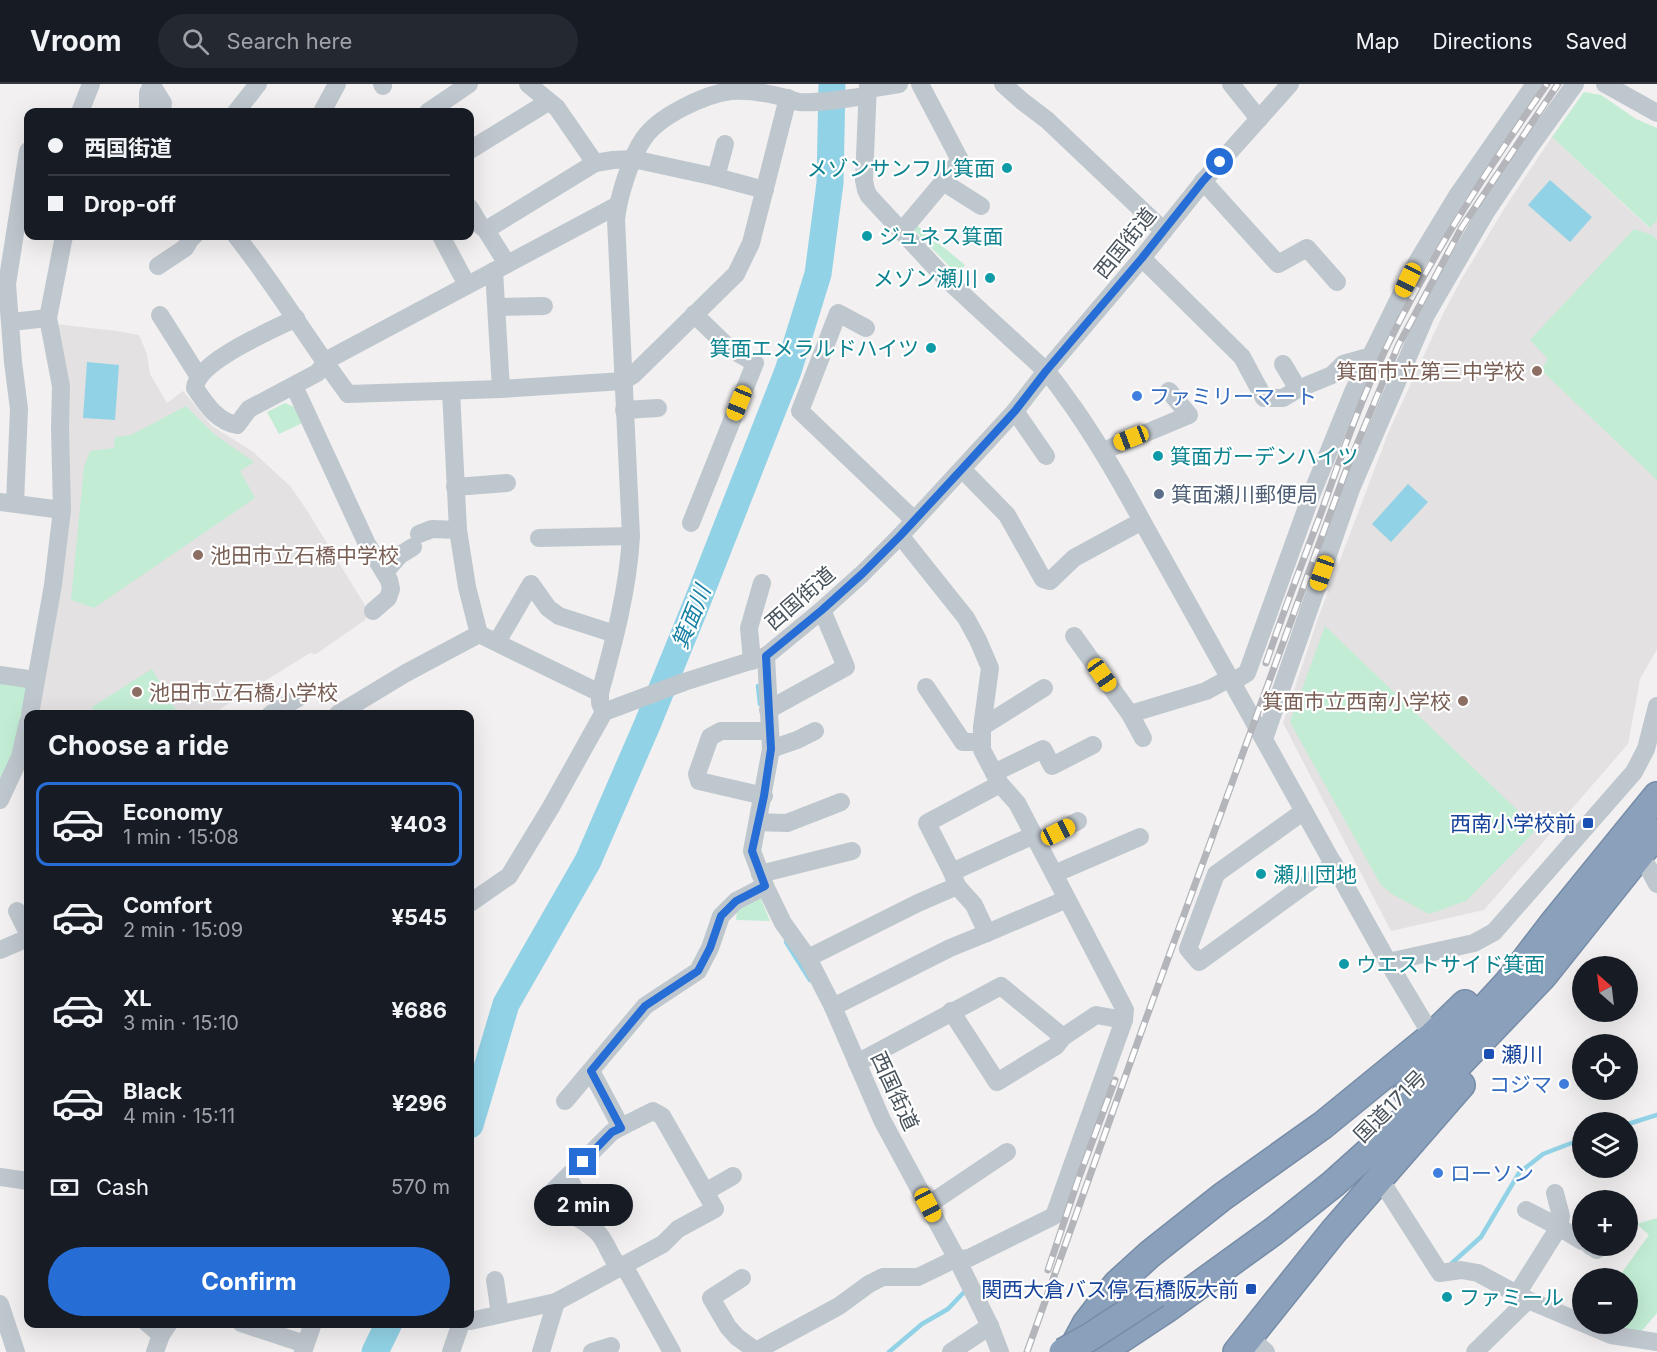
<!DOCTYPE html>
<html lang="en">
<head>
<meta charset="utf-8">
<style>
	:root { --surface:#171b24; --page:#242831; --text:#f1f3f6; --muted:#9ea1a6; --line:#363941; --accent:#266dd6 }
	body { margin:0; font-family:Inter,"Noto Sans JP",sans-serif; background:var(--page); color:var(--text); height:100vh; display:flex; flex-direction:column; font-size:22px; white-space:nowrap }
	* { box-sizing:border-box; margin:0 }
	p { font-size:20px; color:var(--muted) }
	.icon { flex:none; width:33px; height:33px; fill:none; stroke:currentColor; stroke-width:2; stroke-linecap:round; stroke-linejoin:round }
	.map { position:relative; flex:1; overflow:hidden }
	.sheet { position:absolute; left:24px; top:626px; width:450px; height:618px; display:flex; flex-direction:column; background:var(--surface); border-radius:12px; box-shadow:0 6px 24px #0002 }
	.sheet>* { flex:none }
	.top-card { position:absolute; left:24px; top:24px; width:450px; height:132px; border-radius:12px; box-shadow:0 6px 24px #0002; display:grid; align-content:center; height:132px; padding:0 24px; background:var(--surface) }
	.needle { width:39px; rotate:332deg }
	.controls { position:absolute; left:1572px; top:872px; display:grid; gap:12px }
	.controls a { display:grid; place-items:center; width:66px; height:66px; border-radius:50%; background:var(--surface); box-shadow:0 6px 24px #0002; font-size:30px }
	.end { position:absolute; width:27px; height:27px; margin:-14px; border:8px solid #266dd6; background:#fff; box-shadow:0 0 0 3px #fff }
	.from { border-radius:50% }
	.bubble { position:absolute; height:42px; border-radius:21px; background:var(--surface); box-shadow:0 6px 24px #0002; font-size:20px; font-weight:700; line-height:42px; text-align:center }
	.car { position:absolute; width:18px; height:36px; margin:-18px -9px; border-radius:8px; box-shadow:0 0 4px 2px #0007; background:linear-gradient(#f5c518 24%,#345 0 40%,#f5c518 0 76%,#345 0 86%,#f5c518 0) }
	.top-card b { display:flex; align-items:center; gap:21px; height:57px; font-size:22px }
	.top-card b+b { border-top:2px solid var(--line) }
	.top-card i { width:15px; height:15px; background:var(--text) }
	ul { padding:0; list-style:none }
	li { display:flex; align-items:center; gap:18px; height:84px; margin:0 12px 9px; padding:0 12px; border:3px solid transparent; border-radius:12px }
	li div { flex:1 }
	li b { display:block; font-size:22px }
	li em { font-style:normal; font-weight:700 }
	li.on { border-color:var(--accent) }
	li>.icon { width:54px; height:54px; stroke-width:1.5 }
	h2 { padding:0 24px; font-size:27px; line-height:72px }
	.pay { display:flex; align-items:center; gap:15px; height:66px; padding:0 24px; font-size:22px }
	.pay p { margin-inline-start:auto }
	.primary-button { display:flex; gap:12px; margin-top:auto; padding:12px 24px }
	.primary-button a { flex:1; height:69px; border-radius:36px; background:var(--accent); color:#fff; font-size:24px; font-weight:700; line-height:69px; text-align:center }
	header { display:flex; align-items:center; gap:36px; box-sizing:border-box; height:84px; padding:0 30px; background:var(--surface); border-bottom:2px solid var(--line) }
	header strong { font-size:28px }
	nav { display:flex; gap:33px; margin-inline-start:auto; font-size:21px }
	.search { width:420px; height:54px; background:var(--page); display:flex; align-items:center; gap:15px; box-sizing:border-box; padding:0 21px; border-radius:33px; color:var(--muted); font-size:22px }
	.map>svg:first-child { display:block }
</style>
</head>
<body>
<header>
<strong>Vroom</strong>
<div class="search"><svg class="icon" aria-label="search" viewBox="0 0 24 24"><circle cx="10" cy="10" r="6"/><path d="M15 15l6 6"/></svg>Search here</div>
<nav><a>Map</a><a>Directions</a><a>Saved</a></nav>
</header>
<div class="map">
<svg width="1657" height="1268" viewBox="0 0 1657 1268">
	<rect width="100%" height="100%" fill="#f2f0f0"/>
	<g fill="#e3e1e1">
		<path d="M 1552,53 L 1649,144 L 1657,136 L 1657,565 L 1640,595 L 1628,660 L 1484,826 L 1391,847 L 1283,639 L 1318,534 L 1389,347 L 1444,228 L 1462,194 L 1509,117 Z"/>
		<path d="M 55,240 L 117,247 L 139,251 L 147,270 L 150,290 L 167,319 L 183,307 L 212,342 L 252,367 L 291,403 L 308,428 L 369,528 L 365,536 L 316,570 L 310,569 L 212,630 L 35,630 L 56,514 Z"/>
	</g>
	<g fill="#c2ecd4">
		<path d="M 1584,8 L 1601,11 L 1636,35 L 1657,44 L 1657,136 L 1650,144 L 1552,53 Z"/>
		<path d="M 914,139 L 965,181 L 958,191 L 911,143 Z"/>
		<path d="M 1634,145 L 1652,151 L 1657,156 L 1657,396 L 1541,286 L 1548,275 L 1530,256 Z"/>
		<path d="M 285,319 L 294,323 L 302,339 L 279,350 L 267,328 Z"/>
		<path d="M 186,322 L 214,350 L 254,378 L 240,387 L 255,414 L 94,524 L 71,516 L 84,383 L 90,367 L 114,364 L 115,353 L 131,351 Z"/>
		<path d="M 1325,542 L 1537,745 L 1466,817 L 1429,830 L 1392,810 L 1381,801 L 1290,638 Z"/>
		<path d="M 152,585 L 178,630 L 96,630 L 92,623 Z"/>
		<path d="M 0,595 L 20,598 L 30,606 L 25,640 L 0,708 Z"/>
		<path d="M 760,813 L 770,837 L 736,836 L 737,827 Z"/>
		<path d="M 1657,1134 L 1657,1229 L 1640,1249 L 1628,1248 L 1608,1239 L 1628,1239 L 1628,1194 L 1618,1194 L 1649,1151 L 1637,1140 Z"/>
	</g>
	<g fill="#92d2e6">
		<path d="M 1550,96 L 1592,133 L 1570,158 L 1528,121 Z"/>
		<path d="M 87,278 L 119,281 L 115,336 L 83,334 Z"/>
		<path d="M 1408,400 L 1428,418 L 1391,458 L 1372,440 Z"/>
	</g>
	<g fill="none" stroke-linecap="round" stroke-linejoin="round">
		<g stroke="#92d2e6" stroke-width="4.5">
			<path d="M 758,602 L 760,620"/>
			<path d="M 786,858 L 810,896"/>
			<path d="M 1628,1040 L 1657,1031"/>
			<path d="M 1452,1179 L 1481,1153 L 1519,1089 L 1543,1070 L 1582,1055"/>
			<path d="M 889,1268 L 922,1240 L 948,1225 L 966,1206"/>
		</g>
		<g stroke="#92d2e6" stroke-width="27">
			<path d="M 470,1041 L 506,920 L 588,777 L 647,641 L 696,521 L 788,287 L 818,190 L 830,99 L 832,0"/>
			<path d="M 375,1268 L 389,1239"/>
		</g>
		<defs>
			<g id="highway">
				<path d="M 1407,1008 L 1507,900 L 1552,841 L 1657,712"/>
				<path d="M 1071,1268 L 1086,1240 L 1117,1200 L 1150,1170 L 1222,1113 L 1323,1041 L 1432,952 L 1465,920"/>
				<path d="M 1101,1268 L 1166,1225 L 1274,1147 L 1333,1100 L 1411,1030 L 1543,892 L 1657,749"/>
				<path d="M 1237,1268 L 1333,1148 L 1461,1001"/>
			</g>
		</defs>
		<use href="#highway" stroke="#778ca7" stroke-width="30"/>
		<g stroke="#bfc7ce" stroke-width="18">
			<path d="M 151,0 L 163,19 L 162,28"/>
			<path d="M 382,0 L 383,2"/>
			<path d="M 528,0 L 557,24 L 595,79"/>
			<path d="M 868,0 L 864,96 L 866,106 L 869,112 L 943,192 L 1046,287 C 1057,299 1065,312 1074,324 C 1099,360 1121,398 1142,437 L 1388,878 L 1432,952"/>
			<path d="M 1003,0 L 1022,17 L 1047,36 L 1164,147"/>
			<path d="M 1231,0 L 1259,35"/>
			<path d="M 1605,0 L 1657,29"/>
			<path d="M 868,5 L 899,0"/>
			<path d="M 80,28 L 91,0"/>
			<path d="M 148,28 L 148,9 L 152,1"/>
			<path d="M 236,28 L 258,0"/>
			<path d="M 322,28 L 337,0"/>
			<path d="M 428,28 L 469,0"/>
			<path d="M 470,66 L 548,18"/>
			<path d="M 716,93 L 725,60"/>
			<path d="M 1203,97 L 1278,180 L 1307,164 L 1337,198"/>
			<path d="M 943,98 L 981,122"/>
			<path d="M 470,124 L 480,141 L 486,146 L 507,180"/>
			<path d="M 486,146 L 595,79 L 613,76 L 633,75 L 716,93 L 765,106"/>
			<path d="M 901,148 L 943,98 L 960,76 L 920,0"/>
			<path d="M 236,152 C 276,202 309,258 348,310 L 501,305 L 623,297 L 633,291 L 736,190 L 751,159 L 788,14"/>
			<path d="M 441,152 L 467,201"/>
			<path d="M 1142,174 L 1242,273 L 1264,314 L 1283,314 L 1298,305 L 1332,291 L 1343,280 L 1372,272"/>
			<path d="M 158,182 L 185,164 L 191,154 L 194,152"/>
			<path d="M 494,187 L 501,305"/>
			<path d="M 497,223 L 544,222"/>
			<path d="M 160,231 L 199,293"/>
			<path d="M 296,234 C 273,246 197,277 195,304 C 206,320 216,337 237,341 L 249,325 L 317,289 L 331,274 L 618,121"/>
			<path d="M 11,238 L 48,234"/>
			<path d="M 866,244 L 838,229 L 800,327 L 914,436"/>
			<path d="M 1283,280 L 1298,305"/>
			<path d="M 294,302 L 367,460 L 389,496 L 391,505 L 388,514 L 373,527"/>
			<path d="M 451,307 L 458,446 L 467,503 L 479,550 L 600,609"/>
			<path d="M 624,326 L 658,324"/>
			<path d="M 1015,327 L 1046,372"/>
			<path d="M 1103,367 L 1189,331 L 1169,307"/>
			<path d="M 962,385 L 1007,431 L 1043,495 L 1050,497 L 1074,474 L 1142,437"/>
			<path d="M 455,403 L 507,399"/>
			<path d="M 0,418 L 62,426"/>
			<path d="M 15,419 L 19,325 L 13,278 L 7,200 L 28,67"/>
			<path d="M 691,439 L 755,279 L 729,264 L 694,230"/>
			<path d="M 419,450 L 432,445 L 458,446"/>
			<path d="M 539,454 L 631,452"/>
			<path d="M 385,488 L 400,471 L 413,463"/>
			<path d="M 1074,552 L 1130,630 L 1206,607 L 1230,594"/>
			<path d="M 497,558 L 531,500 L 548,524 L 559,532 L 615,550"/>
			<path d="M 766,572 L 771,665 L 752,767 L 765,802 L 783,839 L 808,874 L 833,923 L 882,1036 L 957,1175 L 990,1242 L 1000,1268"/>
			<path d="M 752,577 L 749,544 L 762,499"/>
			<path d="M 0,591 L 35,596"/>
			<path d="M 1232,598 L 1247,589 L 1312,409 L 1353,308 L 1417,178 L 1457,112 L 1535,0"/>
			<path d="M 926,603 L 963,658 L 981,658"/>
			<path d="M 768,626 L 846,583 L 822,526"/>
			<path d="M 604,628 L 600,619 L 600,609 C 614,557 628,506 631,452 L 616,136 C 618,114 631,72 644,54 C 659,32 705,10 731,7 C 749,6 768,9 786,14 C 790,15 794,17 799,18 C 818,20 847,14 867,12"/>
			<path d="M 30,630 L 53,501 L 62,426 L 60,344 L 61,302 L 48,234 L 64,152"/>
			<path d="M 271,630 L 298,614"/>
			<path d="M 338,630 L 406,589 L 479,550"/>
			<path d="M 1130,630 L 1143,654"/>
			<path d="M 982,643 L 1044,604"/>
			<path d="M 1264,655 L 1351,405 L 1426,231 L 1486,128 L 1529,64 L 1575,0"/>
			<path d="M 771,665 L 797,656 L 815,647"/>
			<path d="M 994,689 L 1043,665 L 1052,682 L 1093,661"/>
			<path d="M 764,712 L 699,697 L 697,690 L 710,653 L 721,647 L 770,647"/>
			<path d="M 0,716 L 20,673 L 28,638"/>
			<path d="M 1304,727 L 1216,790 L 1188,865 L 1199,878 L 1334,780"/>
			<path d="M 758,738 L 787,739 L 841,718"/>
			<path d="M 1038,758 L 1078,737"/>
			<path d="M 1637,774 L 1648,783 L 1657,800"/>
			<path d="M 952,788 L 927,739 L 1000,700"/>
			<path d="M 760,790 L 852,767"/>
			<path d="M 1054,790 L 1140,753"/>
			<path d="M 957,802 L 974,821 L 987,849"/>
			<path d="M 470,819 L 509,792 L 551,723 L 604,628 L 684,598 L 766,572 L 822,526 L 862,490 L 900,452 L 1015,327 L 1046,287 L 1142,174 L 1207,93 L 1290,0"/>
			<path d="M 17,827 L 28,849"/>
			<path d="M 0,866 L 28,854"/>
			<path d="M 808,874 L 918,819 L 957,802 L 952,788 L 1034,751"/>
			<path d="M 1388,878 L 1474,859 L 1494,848 L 1634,688 L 1646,665 L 1657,622"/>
			<path d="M 833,923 L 950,864 L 987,849 L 1067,815"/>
			<path d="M 951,927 L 997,998 L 1056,962 L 1063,953 L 1096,931 L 1124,936"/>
			<path d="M 857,979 L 1001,902 L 1063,953"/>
			<path d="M 591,987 L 621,1043 L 612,1048 L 547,1113 L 550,1122 C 567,1128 587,1137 599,1150 C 610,1163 610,1179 627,1187 L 672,1268"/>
			<path d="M 565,1017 L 645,922 L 698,887 L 710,864 L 721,832 L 736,817 L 765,802"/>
			<path d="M 0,1093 L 28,1097"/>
			<path d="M 568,1093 L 595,1143"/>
			<path d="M 1379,1098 L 1387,1106 L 1440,1189 L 1461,1186 L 1478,1189 L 1528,1216 L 1611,1251 L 1657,1258"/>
			<path d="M 705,1108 L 733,1092"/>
			<path d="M 928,1121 L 1007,1068"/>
			<path d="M 1526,1126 L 1559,1143 L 1561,1132 L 1555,1109"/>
			<path d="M 1589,1161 L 1597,1166"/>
			<path d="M 742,1194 L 711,1214 L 728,1243 L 737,1253 L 756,1267 L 839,1222 L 869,1200 L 883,1193 L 918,1193 L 953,1176 L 969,1174 L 1054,1132 L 1124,936 L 1125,926 L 1017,719 L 1000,700 L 982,666 L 982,643 L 990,584 L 978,556 L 966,534 L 903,455 L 900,452"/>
			<path d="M 495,1196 L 500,1230"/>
			<path d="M 1517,1210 L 1559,1143 L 1582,1157"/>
			<path d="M 0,1220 L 16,1268"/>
			<path d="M 470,1237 L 556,1218 L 663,1160 L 678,1145 L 715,1125 L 662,1032 L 653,1027 L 621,1043"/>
			<path d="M 147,1239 L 161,1251"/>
			<path d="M 241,1239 L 305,1260"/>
			<path d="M 1249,1253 L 1266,1268"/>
			<path d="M 155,1268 L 161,1251 L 169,1239"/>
			<path d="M 303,1268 L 313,1239"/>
			<path d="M 451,1268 L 461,1239"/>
			<path d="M 541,1268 L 556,1218"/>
			<path d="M 592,1268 L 611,1262"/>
			<path d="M 951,1268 L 990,1242"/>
			<path d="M 1475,1268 L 1528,1216"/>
		</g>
		<use href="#highway" stroke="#8ba1bb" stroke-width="27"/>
		<defs>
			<g id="rail">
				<path d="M 1266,579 C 1283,529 1302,479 1321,429 C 1336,386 1351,343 1369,301 C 1416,194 1480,96 1547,0"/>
				<path d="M 1048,1186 L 1078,1096 L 1115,996"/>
				<path d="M 1027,1268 L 1143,943 L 1345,389 L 1398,262 L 1462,143 L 1558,0"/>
			</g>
		</defs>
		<use href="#rail" stroke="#b3b5ba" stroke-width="7"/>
		<use href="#rail" stroke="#fff" stroke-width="4.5" stroke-dasharray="14" stroke-linecap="butt"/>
		<defs>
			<path id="highway-bridge" d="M 1063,1268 L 1090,1253 L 1156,1210"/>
		</defs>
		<use href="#highway-bridge" stroke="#778ca7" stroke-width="30" stroke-linecap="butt"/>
		<use href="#highway-bridge" stroke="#8ba1bb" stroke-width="27"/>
	</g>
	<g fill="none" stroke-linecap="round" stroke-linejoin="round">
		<path stroke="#266dd6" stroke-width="8" d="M 583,1078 L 612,1048 L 621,1044 L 591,987 L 645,922 L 698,887 L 710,864 L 721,832 L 736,817 L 765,802 L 752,767 L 764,712 L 771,665 L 766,572 L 822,526 L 862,490 L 900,452 L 962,385 L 1015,327 L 1046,287 L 1142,174 L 1203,97 L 1220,78"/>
	</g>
	<g fill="#0f9aa8" stroke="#fff" stroke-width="2">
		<circle cx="1007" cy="84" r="6"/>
		<circle cx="867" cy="152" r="6"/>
		<circle cx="990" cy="194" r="6"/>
		<circle cx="931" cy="264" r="6"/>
		<circle cx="1158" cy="372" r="6"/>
		<circle cx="1261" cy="790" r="6"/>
		<circle cx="1344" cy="880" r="6"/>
		<circle cx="1447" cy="1213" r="6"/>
	</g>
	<g fill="#8d6e63" stroke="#fff" stroke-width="2">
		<circle cx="1537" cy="287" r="6"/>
		<circle cx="198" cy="471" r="6"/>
		<circle cx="137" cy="608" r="6"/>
		<circle cx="1463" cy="617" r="6"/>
	</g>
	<g fill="#3f7fe0" stroke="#fff" stroke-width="2">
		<circle cx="1137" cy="312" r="6"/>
		<circle cx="1564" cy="1000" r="6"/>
		<circle cx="1438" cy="1089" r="6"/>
	</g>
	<circle fill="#5c6f8a" stroke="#fff" stroke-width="2" cx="1159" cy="410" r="6"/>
	<g fill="#1a4fb4" stroke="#fff" stroke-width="2">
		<rect x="1582" y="733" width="12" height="12" rx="3"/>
		<rect x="1483" y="964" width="12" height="12" rx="3"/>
		<rect x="1245" y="1199" width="12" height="12" rx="3"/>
	</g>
	<g text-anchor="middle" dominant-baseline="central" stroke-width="4.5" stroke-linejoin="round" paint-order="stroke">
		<g font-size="21" fill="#0d838f" stroke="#fff" text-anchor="start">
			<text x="995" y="84" text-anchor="end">メゾンサンフル箕面</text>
			<text x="879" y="152">ジュネス箕面</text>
			<text x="978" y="194" text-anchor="end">メゾン瀬川</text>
			<text x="919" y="264" text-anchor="end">箕面エメラルドハイツ</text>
			<text x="1170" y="372">箕面ガーデンハイツ</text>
			<text x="1273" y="790">瀬川団地</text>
			<text x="1356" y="880">ウエストサイド箕面</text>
			<text x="1459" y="1213">ファミール</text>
		</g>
		<g font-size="21" fill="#49535c" stroke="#fff">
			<text transform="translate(1125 159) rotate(-51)">西国街道</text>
			<text transform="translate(800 514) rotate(-41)">西国街道</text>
			<text transform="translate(895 1007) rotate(65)">西国街道</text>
			<text transform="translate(1390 1022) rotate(-45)">国道171号</text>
		</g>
		<g font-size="21" fill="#785e54" stroke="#fff" text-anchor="end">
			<text x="1525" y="287">箕面市立第三中学校</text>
			<text x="210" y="471" text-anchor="start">池田市立石橋中学校</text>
			<text x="149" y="608" text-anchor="start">池田市立石橋小学校</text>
			<text x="1451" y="617">箕面市立西南小学校</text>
		</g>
		<g font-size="21" fill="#366cbe" stroke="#fff" text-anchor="start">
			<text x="1149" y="312">ファミリーマート</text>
			<text x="1552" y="1000" text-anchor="end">コジマ</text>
			<text x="1450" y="1089">ローソン</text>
		</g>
		<g font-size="21" fill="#4e5e75" stroke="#fff" text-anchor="start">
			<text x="1171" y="410">箕面瀬川郵便局</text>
		</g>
		<g font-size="21" fill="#164399" stroke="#fff" text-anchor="end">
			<text x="1576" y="739">西南小学校前</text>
			<text x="1501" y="970" text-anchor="start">瀬川</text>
			<text x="1239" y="1205">関西大倉バス停 石橋阪大前</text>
		</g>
		<g font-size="22" font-style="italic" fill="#1780a2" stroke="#fff">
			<text transform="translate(691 533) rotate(-68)">箕面川</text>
		</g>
	</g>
</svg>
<div class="controls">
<a><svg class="needle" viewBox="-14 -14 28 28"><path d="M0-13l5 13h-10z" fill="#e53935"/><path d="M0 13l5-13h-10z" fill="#9ea1a6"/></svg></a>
<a><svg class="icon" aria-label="locate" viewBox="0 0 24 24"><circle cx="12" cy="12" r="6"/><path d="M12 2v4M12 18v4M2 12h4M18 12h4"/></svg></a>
<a><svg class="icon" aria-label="layers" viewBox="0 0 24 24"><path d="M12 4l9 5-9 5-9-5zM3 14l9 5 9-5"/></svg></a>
<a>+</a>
<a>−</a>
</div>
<i class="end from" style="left:1220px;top:78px"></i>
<i class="end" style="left:583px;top:1078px"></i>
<div class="bubble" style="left:534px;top:1100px;width:99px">2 min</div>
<i class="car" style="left:1408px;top:196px;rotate:206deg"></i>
<i class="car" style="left:739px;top:319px;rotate:202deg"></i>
<i class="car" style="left:1131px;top:354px;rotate:249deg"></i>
<i class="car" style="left:1322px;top:489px;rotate:199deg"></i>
<i class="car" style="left:1102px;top:591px;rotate:145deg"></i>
<i class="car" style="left:1058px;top:748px;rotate:63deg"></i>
<i class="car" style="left:928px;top:1121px;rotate:152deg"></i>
<div class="top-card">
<b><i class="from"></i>西国街道</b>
<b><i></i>Drop-off</b>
</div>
<section class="sheet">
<h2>Choose a ride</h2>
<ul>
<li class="on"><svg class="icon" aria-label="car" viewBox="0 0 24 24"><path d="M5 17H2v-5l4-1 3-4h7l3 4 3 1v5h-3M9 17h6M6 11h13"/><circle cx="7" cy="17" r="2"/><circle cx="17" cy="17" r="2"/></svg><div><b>Economy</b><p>1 min · 15:08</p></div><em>¥403</em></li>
<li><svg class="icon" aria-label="car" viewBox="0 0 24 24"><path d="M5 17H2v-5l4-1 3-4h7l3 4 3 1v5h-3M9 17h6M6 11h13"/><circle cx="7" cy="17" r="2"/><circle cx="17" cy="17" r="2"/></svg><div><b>Comfort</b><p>2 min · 15:09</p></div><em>¥545</em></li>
<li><svg class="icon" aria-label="car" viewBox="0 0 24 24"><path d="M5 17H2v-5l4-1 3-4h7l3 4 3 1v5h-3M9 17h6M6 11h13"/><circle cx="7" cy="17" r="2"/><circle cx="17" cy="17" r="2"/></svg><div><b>XL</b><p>3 min · 15:10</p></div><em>¥686</em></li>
<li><svg class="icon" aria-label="car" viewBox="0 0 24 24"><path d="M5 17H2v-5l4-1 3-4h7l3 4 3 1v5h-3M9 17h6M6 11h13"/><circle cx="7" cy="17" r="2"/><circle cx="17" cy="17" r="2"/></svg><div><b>Black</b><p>4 min · 15:11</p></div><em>¥296</em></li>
</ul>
<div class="pay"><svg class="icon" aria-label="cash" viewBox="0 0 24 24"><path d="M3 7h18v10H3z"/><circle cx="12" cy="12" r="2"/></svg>Cash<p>570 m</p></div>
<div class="primary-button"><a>Confirm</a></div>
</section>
</div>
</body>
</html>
